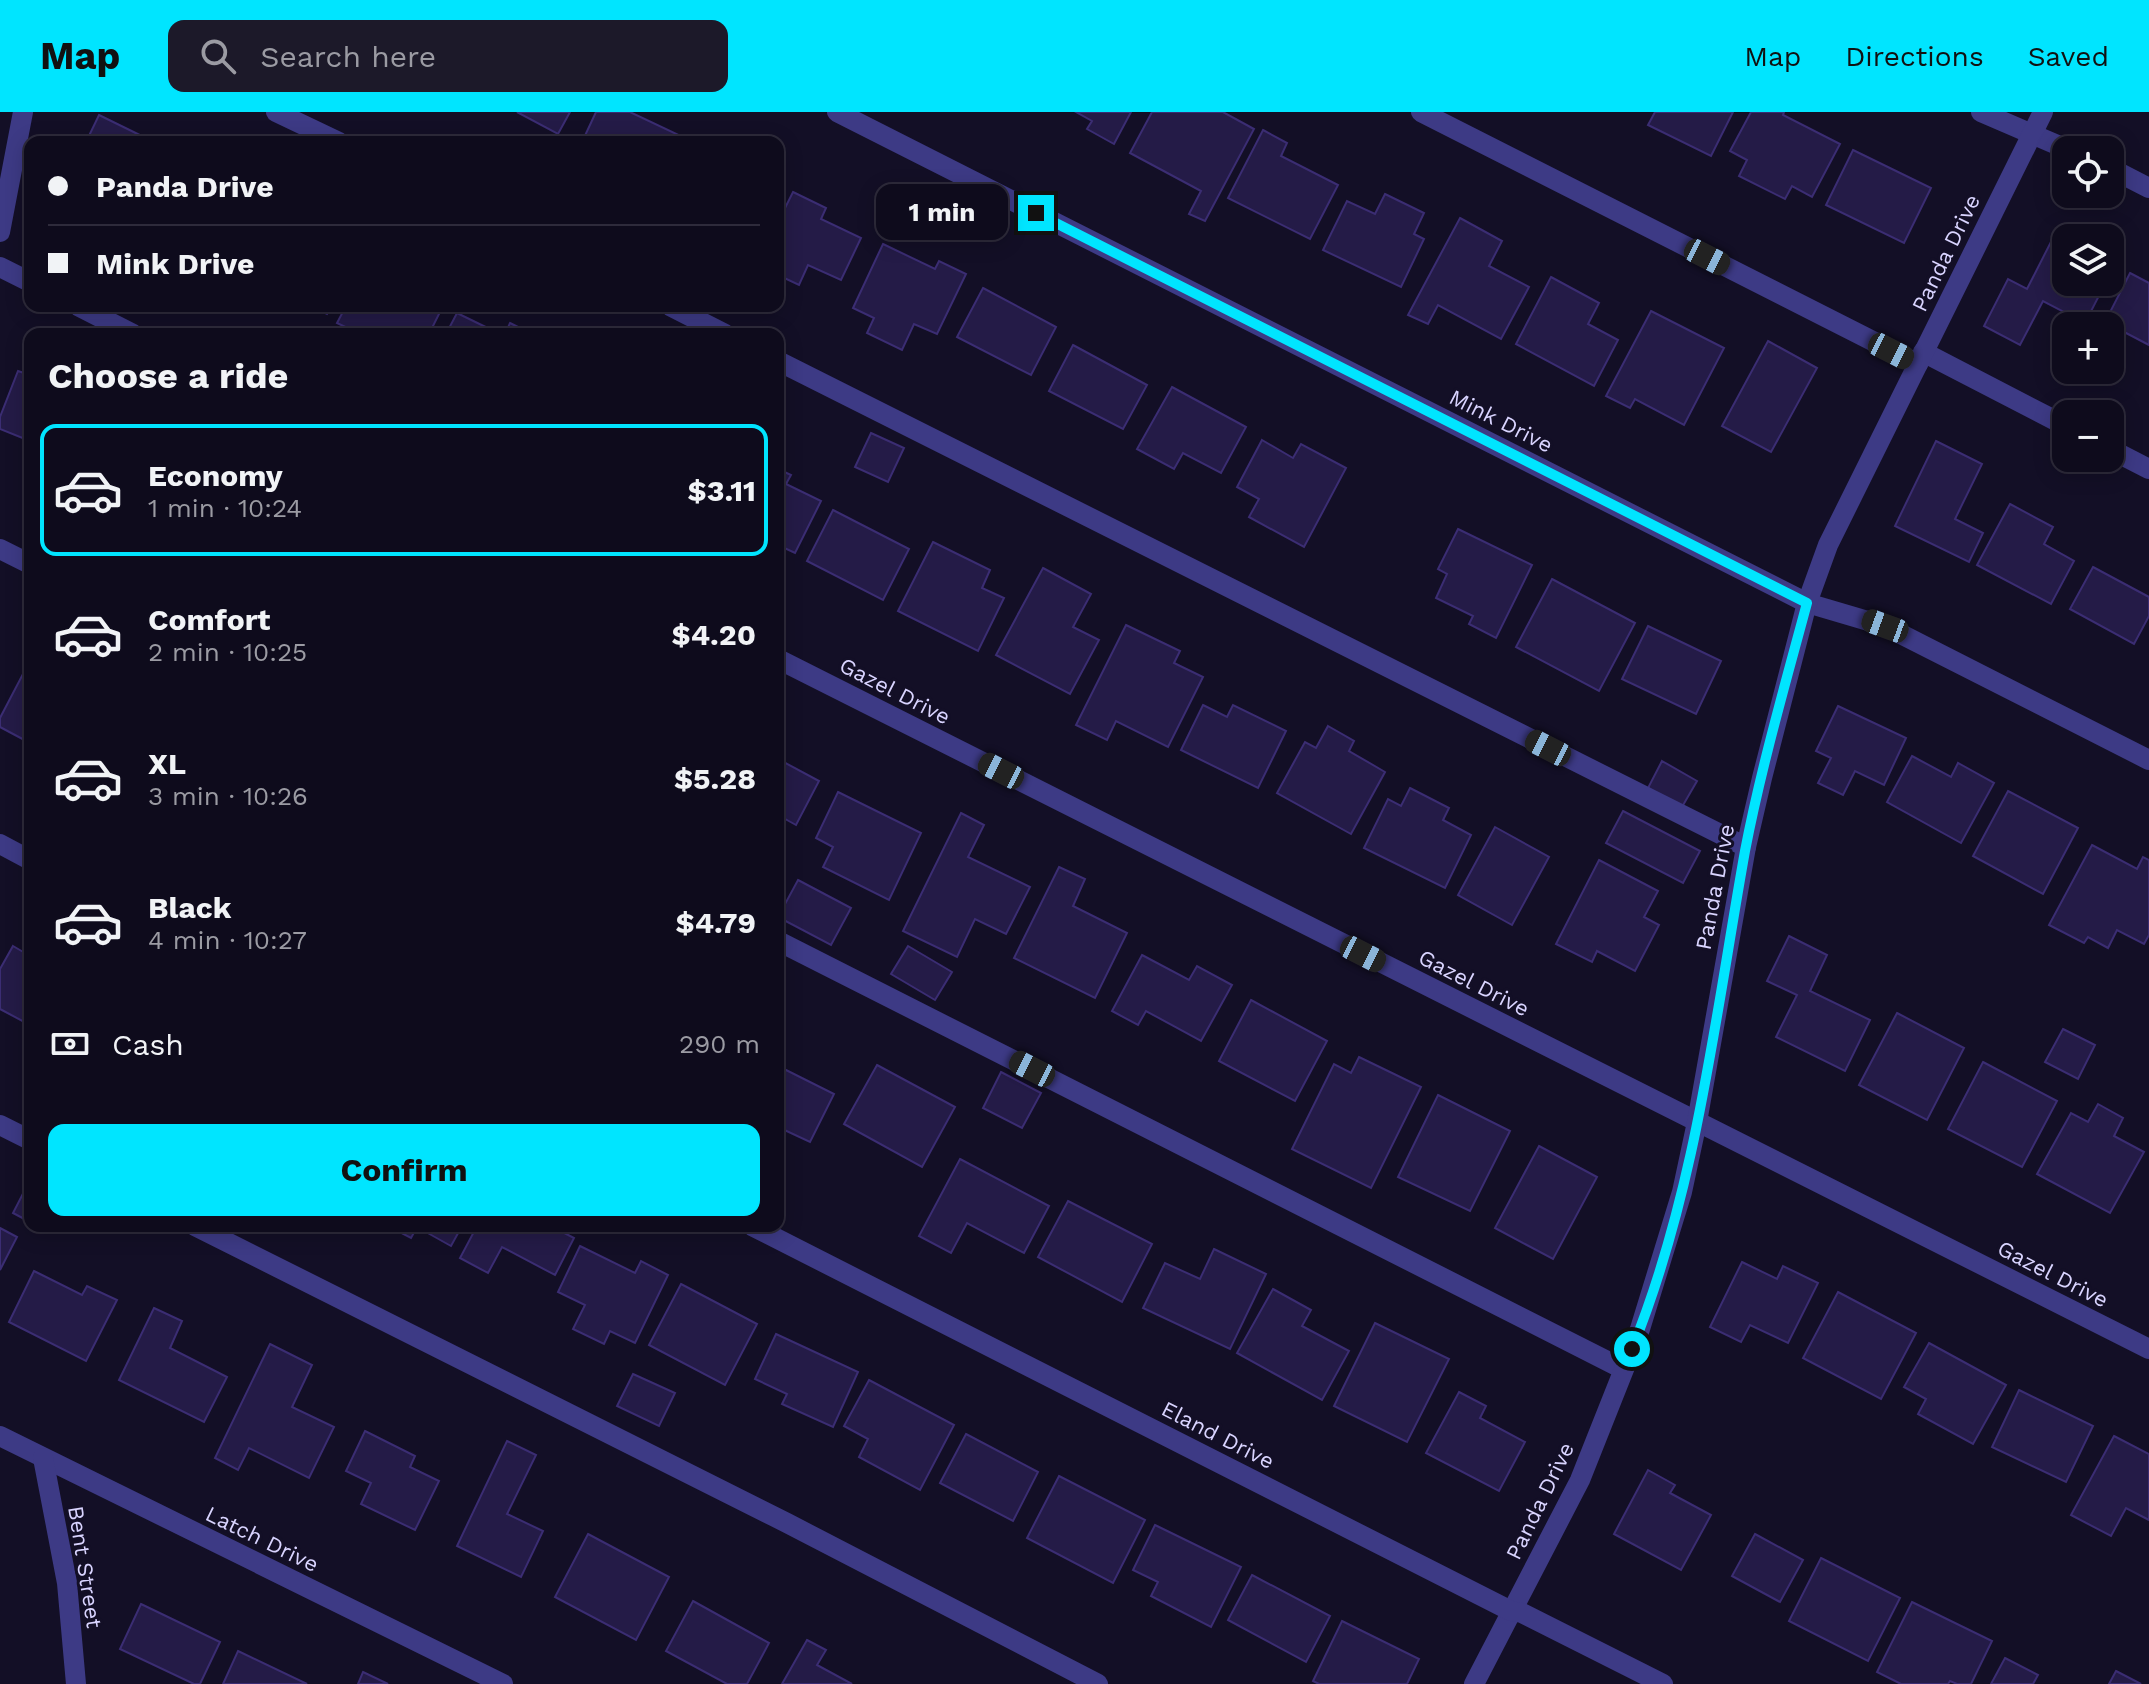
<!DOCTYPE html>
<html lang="en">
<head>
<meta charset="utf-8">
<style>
	:root { --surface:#0e0b1c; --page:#1c1929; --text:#f1f3f6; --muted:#9b9ba3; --line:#2e2b3b; --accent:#00e5ff }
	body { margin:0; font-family:"Work Sans",sans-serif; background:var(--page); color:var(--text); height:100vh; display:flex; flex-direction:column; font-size:30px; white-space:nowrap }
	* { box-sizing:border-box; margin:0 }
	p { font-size:26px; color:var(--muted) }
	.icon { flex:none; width:44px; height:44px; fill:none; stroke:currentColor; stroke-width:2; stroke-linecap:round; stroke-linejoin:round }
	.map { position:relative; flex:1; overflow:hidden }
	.sheet { position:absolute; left:24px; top:216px; width:760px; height:904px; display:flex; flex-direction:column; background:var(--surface); border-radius:16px; box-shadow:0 4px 20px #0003,0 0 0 2px var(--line) }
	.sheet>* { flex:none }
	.banner { position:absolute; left:24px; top:24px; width:760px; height:176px; border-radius:16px; box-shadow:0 4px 20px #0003,0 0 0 2px var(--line); display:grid; align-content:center; height:176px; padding:0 24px; background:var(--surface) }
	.controls { position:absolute; left:2052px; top:24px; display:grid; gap:16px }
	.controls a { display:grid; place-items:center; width:72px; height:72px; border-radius:16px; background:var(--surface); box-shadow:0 4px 20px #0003,0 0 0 2px var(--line); font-size:40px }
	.end { position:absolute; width:36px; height:36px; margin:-18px; border:10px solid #00e5ff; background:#111; box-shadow:0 0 0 4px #111 }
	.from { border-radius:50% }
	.bubble { position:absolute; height:56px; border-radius:16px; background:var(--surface); box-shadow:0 4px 20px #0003,0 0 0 2px var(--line); font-size:26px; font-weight:700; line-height:56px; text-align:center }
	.car { position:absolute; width:24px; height:48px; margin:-24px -12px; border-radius:10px; box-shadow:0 0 6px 2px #0007; background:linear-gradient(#222 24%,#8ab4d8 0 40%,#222 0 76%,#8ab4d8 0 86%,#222 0) }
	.banner b { display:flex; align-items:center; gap:28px; height:76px; font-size:30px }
	.banner b+b { border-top:2px solid var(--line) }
	.banner i { width:20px; height:20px; background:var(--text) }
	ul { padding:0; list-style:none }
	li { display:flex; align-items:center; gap:24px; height:132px; margin:0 16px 12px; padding:0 8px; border:4px solid transparent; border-radius:16px }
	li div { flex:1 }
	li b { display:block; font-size:30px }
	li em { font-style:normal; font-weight:700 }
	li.on { border-color:var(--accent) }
	li>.icon { width:72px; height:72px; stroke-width:1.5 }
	h2 { padding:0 24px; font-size:36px; line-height:96px }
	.pay { display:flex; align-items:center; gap:20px; height:88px; padding:0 24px; font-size:30px }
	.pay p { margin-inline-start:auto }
	.primary-button { display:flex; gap:16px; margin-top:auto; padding:16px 24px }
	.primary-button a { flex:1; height:92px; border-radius:16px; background:var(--accent); color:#111; font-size:32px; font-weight:700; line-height:92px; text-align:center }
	header { display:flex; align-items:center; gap:48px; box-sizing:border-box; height:112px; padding:0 40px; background:var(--accent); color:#111 }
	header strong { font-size:38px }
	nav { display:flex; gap:44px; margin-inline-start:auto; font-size:28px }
	.search { width:560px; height:72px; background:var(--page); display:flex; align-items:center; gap:20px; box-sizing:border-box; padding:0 28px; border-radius:16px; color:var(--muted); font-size:30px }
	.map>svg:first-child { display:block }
</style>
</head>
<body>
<header>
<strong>Map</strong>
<div class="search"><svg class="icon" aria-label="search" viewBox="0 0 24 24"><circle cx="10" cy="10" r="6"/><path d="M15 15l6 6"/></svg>Search here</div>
<nav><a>Map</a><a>Directions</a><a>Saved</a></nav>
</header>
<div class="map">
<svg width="2149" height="1572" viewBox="0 0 2149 1572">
	<rect width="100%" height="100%" fill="#130f26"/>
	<g fill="#241b47" stroke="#3b2d73" stroke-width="2">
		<path d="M 517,0 L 570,0 L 558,22 Z"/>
		<path d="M 596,0 L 630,0 L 685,26 L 684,30 L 582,30 Z"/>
		<path d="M 1076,0 L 1131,0 L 1114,32 L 1087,17 L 1092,9 Z"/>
		<path d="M 1152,0 L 1223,0 L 1254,17 L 1205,109 L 1189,102 L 1201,79 L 1130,41 Z"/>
		<path d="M 1655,0 L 1733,0 L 1711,44 L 1648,13 Z"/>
		<path d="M 1751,0 L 1784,0 L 1783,3 L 1840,32 L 1812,85 L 1792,74 L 1785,87 L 1739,64 L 1747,48 L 1730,39 Z"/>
		<path d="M 99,3 L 154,30 L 86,30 Z"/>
		<path d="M 1263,18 L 1287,31 L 1281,44 L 1338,73 L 1310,127 L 1228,86 Z"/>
		<path d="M 1853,38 L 1931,76 L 1904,131 L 1826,93 Z"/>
		<path d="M 793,80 L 826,96 L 821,107 L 861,126 L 841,168 L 808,153 L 799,173 L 778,163 L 778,110 Z"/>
		<path d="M 1385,82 L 1424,101 L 1414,122 L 1424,127 L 1401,175 L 1323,138 L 1347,89 L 1375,102 Z"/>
		<path d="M 1460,106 L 1502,129 L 1489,154 L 1529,175 L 1501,227 L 1438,193 L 1428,212 L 1408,203 Z"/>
		<path d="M 2056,120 L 2068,126 L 2066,170 L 2106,170 L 2085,211 L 2043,189 L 2020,233 L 1984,214 L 2008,167 L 2027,177 Z"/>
		<path d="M 883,132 L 935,157 L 939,149 L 966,162 L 937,222 L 914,212 L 902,238 L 867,221 L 874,206 L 853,196 Z"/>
		<path d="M 2130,161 L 2149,171 L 2149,233 L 2105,210 Z"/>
		<path d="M 1551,165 L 1599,191 L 1588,212 L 1618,228 L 1594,274 L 1516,232 Z"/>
		<path d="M 983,176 L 1056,215 L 1031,263 L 957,225 Z"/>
		<path d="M 311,194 L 331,194 L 327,202 Z"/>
		<path d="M 346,194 L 438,194 L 442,196 L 429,222 L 360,222 L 337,211 Z"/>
		<path d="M 1651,199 L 1724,236 L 1684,313 L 1635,287 L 1630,296 L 1606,284 Z"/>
		<path d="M 457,201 L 500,222 L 446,222 Z"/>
		<path d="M 510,211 L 532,222 L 505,222 Z"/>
		<path d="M 1768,229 L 1817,256 L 1771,340 L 1722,314 Z"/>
		<path d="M 1073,233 L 1147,273 L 1123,317 L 1049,279 Z"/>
		<path d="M 18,259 L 30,263 L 30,329 L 0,317 L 0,305 Z"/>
		<path d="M 1172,275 L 1246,315 L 1221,361 L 1183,341 L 1174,357 L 1137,337 Z"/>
		<path d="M 871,321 L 904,336 L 888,370 L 855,355 Z"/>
		<path d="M 1262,328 L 1293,346 L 1301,332 L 1346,356 L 1304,435 L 1249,405 L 1259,387 L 1237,375 Z"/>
		<path d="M 1936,329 L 1982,352 L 1955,407 L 1983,421 L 1969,450 L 1895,414 Z"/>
		<path d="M 778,357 L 791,363 L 786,372 L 821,389 L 795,441 L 778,433 Z"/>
		<path d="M 2010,392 L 2053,415 L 2044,432 L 2074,449 L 2051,492 L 1977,453 Z"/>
		<path d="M 833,398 L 909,437 L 883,488 L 807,449 Z"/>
		<path d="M 1458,417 L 1532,453 L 1496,526 L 1469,512 L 1473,504 L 1436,486 L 1447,462 L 1438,457 Z"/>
		<path d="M 933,430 L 990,458 L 982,476 L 1004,486 L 978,539 L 898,499 Z"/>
		<path d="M 2093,455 L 2149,485 L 2149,504 L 2134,532 L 2070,497 Z"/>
		<path d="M 1043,456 L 1091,482 L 1073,515 L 1099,528 L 1070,582 L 996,543 Z"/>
		<path d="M 1552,467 L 1635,511 L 1599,579 L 1516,535 Z"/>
		<path d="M 1126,513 L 1180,539 L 1174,551 L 1203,565 L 1168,635 L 1116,609 L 1107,628 L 1076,613 Z"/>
		<path d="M 1648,514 L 1721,549 L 1696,602 L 1622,567 Z"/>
		<path d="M 24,560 L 30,563 L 30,631 L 0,615 L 0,606 Z"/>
		<path d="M 1203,593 L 1227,605 L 1233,593 L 1286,619 L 1258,676 L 1181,638 Z"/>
		<path d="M 1838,594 L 1906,626 L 1884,673 L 1855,659 L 1843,683 L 1818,671 L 1831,646 L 1816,639 Z"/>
		<path d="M 1328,614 L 1354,629 L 1349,639 L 1385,660 L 1351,722 L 1277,681 L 1305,630 L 1316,636 Z"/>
		<path d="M 1912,644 L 1951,665 L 1958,651 L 1994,671 L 1961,731 L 1887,690 Z"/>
		<path d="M 778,647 L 819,669 L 796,713 L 778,703 Z"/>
		<path d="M 1662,649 L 1697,669 L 1682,695 L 1648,676 Z"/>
		<path d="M 1410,676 L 1449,696 L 1443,708 L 1471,723 L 1445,776 L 1364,736 L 1388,687 L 1401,694 Z"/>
		<path d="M 2008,679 L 2078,716 L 2043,782 L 1973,744 Z"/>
		<path d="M 838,680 L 921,721 L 889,788 L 823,755 L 833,735 L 816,726 Z"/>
		<path d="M 1623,699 L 1700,739 L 1683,771 L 1606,731 Z"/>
		<path d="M 961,701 L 984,713 L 968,745 L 1030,775 L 1006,822 L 975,807 L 957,845 L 903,819 Z"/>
		<path d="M 1495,715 L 1549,745 L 1512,813 L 1458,783 Z"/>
		<path d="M 2092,733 L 2137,757 L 2143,745 L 2149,748 L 2149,823 L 2144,832 L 2117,818 L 2108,836 L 2088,825 L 2084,831 L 2049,813 Z"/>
		<path d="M 1599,748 L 1658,779 L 1644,805 L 1659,813 L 1635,859 L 1597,839 L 1592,850 L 1556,832 Z"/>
		<path d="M 1059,755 L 1085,767 L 1073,794 L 1127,821 L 1095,886 L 1014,846 Z"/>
		<path d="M 798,768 L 851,796 L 831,833 L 778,805 Z"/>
		<path d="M 1789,824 L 1827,843 L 1810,879 L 1870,908 L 1845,959 L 1776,925 L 1797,883 L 1767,869 Z"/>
		<path d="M 13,834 L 30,844 L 30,913 L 0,897 L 0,857 Z"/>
		<path d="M 908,834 L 952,860 L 935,888 L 891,862 Z"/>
		<path d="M 1142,843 L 1189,868 L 1197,854 L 1232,873 L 1201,929 L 1146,899 L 1138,913 L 1112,899 Z"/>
		<path d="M 1251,888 L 1327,929 L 1295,989 L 1219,949 Z"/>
		<path d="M 1897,901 L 1964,936 L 1927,1008 L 1859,973 Z"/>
		<path d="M 2063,917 L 2095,933 L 2078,967 L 2045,950 Z"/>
		<path d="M 1359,945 L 1421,975 L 1371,1076 L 1292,1037 L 1334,952 L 1351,961 Z"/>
		<path d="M 1983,950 L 2057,989 L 2022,1055 L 1948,1017 Z"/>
		<path d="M 877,953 L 955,995 L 922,1055 L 844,1012 Z"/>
		<path d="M 778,954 L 834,982 L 810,1030 L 778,1015 Z"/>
		<path d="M 1001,960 L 1041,981 L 1022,1016 L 983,996 Z"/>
		<path d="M 1438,983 L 1510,1019 L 1470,1099 L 1398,1065 Z"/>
		<path d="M 2098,992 L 2123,1006 L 2114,1024 L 2144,1040 L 2110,1101 L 2037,1062 L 2071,1001 L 2088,1010 Z"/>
		<path d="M 1539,1034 L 1597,1065 L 1553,1147 L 1495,1116 Z"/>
		<path d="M 960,1047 L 1049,1094 L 1024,1141 L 967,1111 L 951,1141 L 919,1124 Z"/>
		<path d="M 30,1068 L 30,1110 L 13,1101 Z"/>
		<path d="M 1068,1089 L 1152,1132 L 1122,1190 L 1038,1145 Z"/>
		<path d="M 388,1114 L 462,1114 L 451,1134 L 417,1115 L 411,1126 Z"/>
		<path d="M 477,1114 L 551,1114 L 574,1126 L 555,1163 L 502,1135 L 488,1161 L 460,1146 Z"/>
		<path d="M 0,1116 L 17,1125 L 0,1158 Z"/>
		<path d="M 580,1134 L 635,1161 L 641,1149 L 668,1163 L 635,1231 L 610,1219 L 604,1232 L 573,1217 L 585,1193 L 558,1180 Z"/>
		<path d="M 1214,1137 L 1266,1162 L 1230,1237 L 1143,1196 L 1165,1151 L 1200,1167 Z"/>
		<path d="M 1742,1150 L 1777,1167 L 1783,1154 L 1818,1171 L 1788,1231 L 1750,1213 L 1741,1230 L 1710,1215 Z"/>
		<path d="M 34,1159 L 82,1183 L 87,1174 L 117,1188 L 86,1249 L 9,1210 Z"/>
		<path d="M 681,1172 L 757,1212 L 725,1273 L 649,1233 Z"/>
		<path d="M 1273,1177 L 1311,1198 L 1302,1214 L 1349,1239 L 1322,1288 L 1237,1241 Z"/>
		<path d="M 1838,1180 L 1916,1221 L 1881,1287 L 1803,1246 Z"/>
		<path d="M 154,1196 L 182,1209 L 170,1236 L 227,1265 L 204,1310 L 119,1268 Z"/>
		<path d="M 1375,1211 L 1449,1247 L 1407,1330 L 1334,1294 Z"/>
		<path d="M 776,1222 L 858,1260 L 833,1315 L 782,1292 L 787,1282 L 755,1267 Z"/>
		<path d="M 1929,1231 L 2006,1273 L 1973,1332 L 1918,1302 L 1926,1287 L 1904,1275 Z"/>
		<path d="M 270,1232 L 312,1253 L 292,1295 L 334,1315 L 309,1366 L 249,1336 L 238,1358 L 215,1346 Z"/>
		<path d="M 633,1262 L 675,1281 L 659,1314 L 617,1294 Z"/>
		<path d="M 869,1268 L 954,1313 L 920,1378 L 859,1345 L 868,1327 L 844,1314 Z"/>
		<path d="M 2019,1278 L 2093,1314 L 2066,1370 L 1992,1335 Z"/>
		<path d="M 1459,1280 L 1486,1294 L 1480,1306 L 1525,1330 L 1499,1379 L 1426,1341 Z"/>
		<path d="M 365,1319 L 415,1344 L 410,1355 L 439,1369 L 415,1418 L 361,1392 L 371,1371 L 346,1359 Z"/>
		<path d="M 966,1322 L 1038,1360 L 1013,1409 L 940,1371 Z"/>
		<path d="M 2114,1324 L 2149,1342 L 2149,1408 L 2126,1396 L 2111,1424 L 2071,1403 Z"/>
		<path d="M 507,1329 L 536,1343 L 507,1402 L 543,1419 L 521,1465 L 457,1434 Z"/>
		<path d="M 1648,1358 L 1675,1373 L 1670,1381 L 1711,1403 L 1681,1458 L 1614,1422 Z"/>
		<path d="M 1059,1364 L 1145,1408 L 1113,1471 L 1027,1426 Z"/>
		<path d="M 1155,1413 L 1241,1455 L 1211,1515 L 1151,1484 L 1158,1470 L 1133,1458 Z"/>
		<path d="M 588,1422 L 669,1465 L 636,1528 L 555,1485 Z"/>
		<path d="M 1755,1422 L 1803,1448 L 1780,1490 L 1732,1464 Z"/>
		<path d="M 1821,1446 L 1900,1486 L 1868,1549 L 1789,1509 Z"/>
		<path d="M 1252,1463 L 1330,1504 L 1306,1550 L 1228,1508 Z"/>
		<path d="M 693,1489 L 769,1531 L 747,1572 L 727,1572 L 666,1539 Z"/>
		<path d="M 1912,1490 L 1992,1529 L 1971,1572 L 1957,1572 L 1950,1569 L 1948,1572 L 1901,1572 L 1877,1560 Z"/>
		<path d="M 141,1492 L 220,1530 L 200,1572 L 194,1572 L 120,1537 Z"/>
		<path d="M 1342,1509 L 1419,1547 L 1407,1572 L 1319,1572 L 1313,1569 Z"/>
		<path d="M 807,1528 L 826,1538 L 817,1553 L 852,1572 L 782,1572 Z"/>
		<path d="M 238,1539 L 307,1572 L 223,1572 Z"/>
		<path d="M 2005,1546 L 2038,1563 L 2033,1572 L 1991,1572 Z"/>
		<path d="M 2116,1559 L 2141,1572 L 2109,1572 Z"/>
		<path d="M 363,1560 L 388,1572 L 358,1572 Z"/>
	</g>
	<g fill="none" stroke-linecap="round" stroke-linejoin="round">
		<g stroke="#3d3a85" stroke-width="20">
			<path d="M 276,0 L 339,30"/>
			<path d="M 1421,0 L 1918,252"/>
			<path d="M 670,194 L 725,222"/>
			<path d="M 1923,240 L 2066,314"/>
			<path d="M 778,249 L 1746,735"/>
			<path d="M 2110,337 L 2149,357"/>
			<path d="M 0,437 L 30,452"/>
			<path d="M 778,829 L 1623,1257"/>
			<path d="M 0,1013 L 30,1028"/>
			<path d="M 195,1114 L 787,1411 L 1098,1572"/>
		</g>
		<g stroke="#3d3a85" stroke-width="20">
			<path d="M 837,0 L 1807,491 L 1885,514 L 2149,648"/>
			<path d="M 1981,0 L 2069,38"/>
			<path d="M 2110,56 L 2149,76"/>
			<path d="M 0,120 L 23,0"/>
			<path d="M 0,155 L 30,170"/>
			<path d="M 78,194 L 133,222"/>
			<path d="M 778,547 L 2149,1237"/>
			<path d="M 0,1324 L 503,1572"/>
			<path d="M 43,1346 L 67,1471 L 76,1572"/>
			<path d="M 1474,1572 L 1580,1368 L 1640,1217 L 1682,1080 L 1697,1010 L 1746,735 L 1762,666 L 1807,491 L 1828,433 L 2043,0"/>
		</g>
		<g stroke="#3d3a85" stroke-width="20">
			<path d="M 0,732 L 30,748"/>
			<path d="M 752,1114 L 1511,1499 L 1522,1501 L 1663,1572"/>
		</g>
	</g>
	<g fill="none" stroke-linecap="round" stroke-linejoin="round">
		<path stroke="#00e5ff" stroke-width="10" d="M 1036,101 L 1807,491 C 1785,573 1761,656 1745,739 C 1715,906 1696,1079 1632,1237"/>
	</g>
	<g text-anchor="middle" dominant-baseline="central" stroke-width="6" stroke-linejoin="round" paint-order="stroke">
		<g font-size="22" fill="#d9d4ff" stroke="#130f26">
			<text transform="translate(1946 141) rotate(-64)">Panda Drive</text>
			<text transform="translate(1501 309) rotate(27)">Mink Drive</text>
			<text transform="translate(895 579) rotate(27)">Gazel Drive</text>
			<text transform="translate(1715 775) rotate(-79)">Panda Drive</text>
			<text transform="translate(1474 871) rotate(27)">Gazel Drive</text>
			<text transform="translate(2053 1162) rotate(27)">Gazel Drive</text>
			<text transform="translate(1218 1323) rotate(27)">Eland Drive</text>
			<text transform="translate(1540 1389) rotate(-64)">Panda Drive</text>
			<text transform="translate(262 1427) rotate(26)">Latch Drive</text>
			<text transform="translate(85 1455) rotate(81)">Bent Street</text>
		</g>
	</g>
</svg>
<div class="controls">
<a><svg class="icon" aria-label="locate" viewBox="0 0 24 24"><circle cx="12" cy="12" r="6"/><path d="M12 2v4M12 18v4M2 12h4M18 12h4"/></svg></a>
<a><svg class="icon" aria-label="layers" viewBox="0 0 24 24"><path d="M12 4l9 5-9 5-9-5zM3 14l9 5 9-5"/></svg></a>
<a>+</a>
<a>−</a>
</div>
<i class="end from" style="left:1632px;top:1237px"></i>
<i class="end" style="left:1036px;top:101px"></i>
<div class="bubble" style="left:876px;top:72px;width:132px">1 min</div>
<i class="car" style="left:1707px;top:145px;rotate:117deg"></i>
<i class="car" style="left:1891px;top:239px;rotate:117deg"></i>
<i class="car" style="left:1885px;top:514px;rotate:290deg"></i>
<i class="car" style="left:1548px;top:636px;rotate:297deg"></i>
<i class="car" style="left:1001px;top:659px;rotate:297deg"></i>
<i class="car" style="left:1363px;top:842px;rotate:117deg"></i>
<i class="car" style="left:1032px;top:957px;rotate:297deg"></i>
<div class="banner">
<b><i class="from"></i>Panda Drive</b>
<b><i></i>Mink Drive</b>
</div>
<section class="sheet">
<h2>Choose a ride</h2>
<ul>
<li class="on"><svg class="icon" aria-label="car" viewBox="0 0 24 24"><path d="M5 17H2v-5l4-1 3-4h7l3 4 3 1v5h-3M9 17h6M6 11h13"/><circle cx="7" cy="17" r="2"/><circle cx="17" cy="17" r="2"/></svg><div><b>Economy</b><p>1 min · 10:24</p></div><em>$3.11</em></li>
<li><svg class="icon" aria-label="car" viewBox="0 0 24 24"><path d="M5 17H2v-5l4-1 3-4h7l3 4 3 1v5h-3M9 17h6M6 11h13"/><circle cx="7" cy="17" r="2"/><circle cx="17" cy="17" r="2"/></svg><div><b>Comfort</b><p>2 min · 10:25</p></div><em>$4.20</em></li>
<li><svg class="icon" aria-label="car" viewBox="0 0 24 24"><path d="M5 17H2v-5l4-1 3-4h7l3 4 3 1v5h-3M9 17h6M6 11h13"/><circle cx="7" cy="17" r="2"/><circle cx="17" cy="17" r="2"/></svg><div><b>XL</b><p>3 min · 10:26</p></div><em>$5.28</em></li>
<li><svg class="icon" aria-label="car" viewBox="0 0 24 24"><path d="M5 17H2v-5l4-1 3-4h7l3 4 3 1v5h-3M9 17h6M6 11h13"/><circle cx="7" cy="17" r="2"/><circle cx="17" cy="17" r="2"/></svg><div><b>Black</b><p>4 min · 10:27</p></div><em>$4.79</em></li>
</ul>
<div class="pay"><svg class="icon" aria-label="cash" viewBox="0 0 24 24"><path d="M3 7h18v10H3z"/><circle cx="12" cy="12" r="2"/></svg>Cash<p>290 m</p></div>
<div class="primary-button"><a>Confirm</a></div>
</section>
</div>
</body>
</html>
